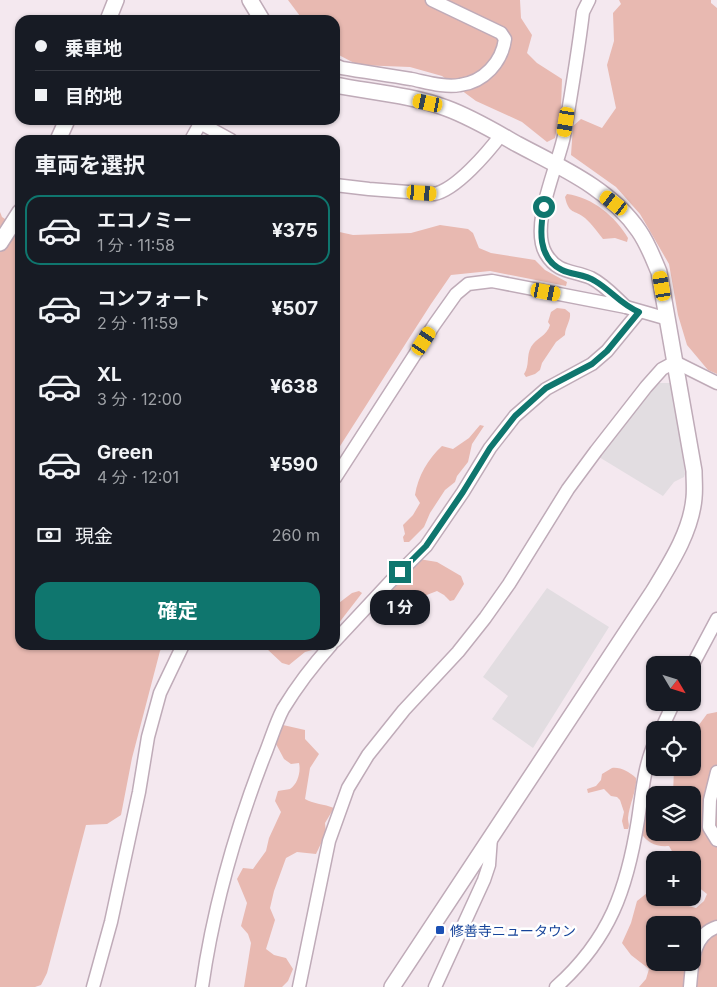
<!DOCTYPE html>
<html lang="ja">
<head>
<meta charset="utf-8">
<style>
	:root { --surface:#171b24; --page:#20242c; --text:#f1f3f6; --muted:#9ea1a6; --line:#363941; --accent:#0f766e }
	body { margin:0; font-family:Inter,"Noto Sans JP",sans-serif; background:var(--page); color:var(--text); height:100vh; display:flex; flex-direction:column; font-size:19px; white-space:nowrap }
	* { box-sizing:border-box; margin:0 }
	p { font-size:16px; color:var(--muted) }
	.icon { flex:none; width:28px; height:28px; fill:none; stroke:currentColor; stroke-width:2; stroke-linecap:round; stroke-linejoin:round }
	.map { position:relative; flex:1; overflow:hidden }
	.panel { position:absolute; left:15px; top:135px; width:325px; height:515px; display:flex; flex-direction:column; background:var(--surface); border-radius:15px; box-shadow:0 1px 4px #0004 }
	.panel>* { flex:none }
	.hud { position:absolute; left:15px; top:15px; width:325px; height:110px; border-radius:15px; box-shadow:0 1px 4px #0004; display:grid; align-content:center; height:110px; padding:0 20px; background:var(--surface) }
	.needle { width:32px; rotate:128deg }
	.buttons { position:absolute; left:646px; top:656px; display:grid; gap:10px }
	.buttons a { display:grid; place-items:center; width:55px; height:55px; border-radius:10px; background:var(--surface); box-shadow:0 1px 4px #0004; font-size:25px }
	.end { position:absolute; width:22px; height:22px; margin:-11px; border:6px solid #0f766e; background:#fff; box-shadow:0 0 0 2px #fff }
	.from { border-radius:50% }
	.bubble { position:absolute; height:35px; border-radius:15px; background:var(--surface); box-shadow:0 1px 4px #0004; font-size:16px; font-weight:700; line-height:35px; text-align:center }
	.car { position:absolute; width:15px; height:30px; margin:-15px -8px; border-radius:6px; box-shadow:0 0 4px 1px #0007; background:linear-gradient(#f5c518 24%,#345 0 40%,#f5c518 0 76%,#345 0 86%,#f5c518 0) }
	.hud b { display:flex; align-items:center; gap:18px; height:48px; font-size:19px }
	.hud b+b { border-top:1px solid var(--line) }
	.hud i { width:12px; height:12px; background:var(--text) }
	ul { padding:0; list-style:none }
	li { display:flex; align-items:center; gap:15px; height:70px; margin:0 10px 8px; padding:0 10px; border:2px solid transparent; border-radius:15px }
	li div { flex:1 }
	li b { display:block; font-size:19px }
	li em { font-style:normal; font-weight:700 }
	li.active { border-color:var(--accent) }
	li>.icon { width:45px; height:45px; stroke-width:1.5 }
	h2 { padding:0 20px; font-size:22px; line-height:60px }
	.pay { display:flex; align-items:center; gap:12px; height:55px; padding:0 20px; font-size:19px }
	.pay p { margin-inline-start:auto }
	.button { display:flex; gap:10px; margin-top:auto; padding:10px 20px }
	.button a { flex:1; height:58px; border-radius:15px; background:var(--accent); color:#fff; font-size:20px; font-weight:700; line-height:58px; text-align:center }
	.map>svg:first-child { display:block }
</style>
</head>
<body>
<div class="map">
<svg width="717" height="987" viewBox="0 0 717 987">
	<rect width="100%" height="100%" fill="#f4e8ef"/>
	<g fill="#e8b9b1" fill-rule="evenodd">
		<path d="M 288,0 L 520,0 L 521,18 L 532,35 L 527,53 L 537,63 L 562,79 L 561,109 L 555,138 L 547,142 L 522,122 L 476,101 L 442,76 L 410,67 L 358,65 L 335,53 L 335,20 L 303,20 Z"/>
		<path d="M 619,0 L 711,0 L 711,3 L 717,8 L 717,374 L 708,370 L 687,345 L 678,315 L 669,264 L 640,214 L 616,187 L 571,155 L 573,126 L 581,119 L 602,128 L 616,108 L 607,65 L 614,41 L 613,13 L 621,4 Z"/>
		<path d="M 567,194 C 592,197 616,217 628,238 L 627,242 L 615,238 L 603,239 C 598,233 592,224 585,218 C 574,209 569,215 565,197 Z"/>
		<path d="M 0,212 L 2,217 L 20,229 L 20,645 L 164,645 L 160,651 L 132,758 L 121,815 L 107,824 L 86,825 L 47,973 L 41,985 L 35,987 L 0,987 Z"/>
		<path d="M 440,225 L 468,229 L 473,233 L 479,248 L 491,253 L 535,260 L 545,270 L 567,282 L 566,286 L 490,271 L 451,275 L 431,304 L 335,454 L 335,231 L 353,235 L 411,233 Z"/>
		<path d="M 557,308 L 565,309 L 570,313 C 571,321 565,327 565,335 L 556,342 L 542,363 L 540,370 L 535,374 L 526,377 L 524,374 C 530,365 526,356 531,347 C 536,338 547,336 550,325 L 548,322 L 551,312 Z"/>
		<path d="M 480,425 L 484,426 L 472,444 L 468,462 L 457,476 L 455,482 L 445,490 L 430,513 L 424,527 L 409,542 L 404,542 L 403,537 L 405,534 L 403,525 L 413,515 L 420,503 L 415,495 C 418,476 428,459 442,446 L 453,449 L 469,438 Z"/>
		<path d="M 419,559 L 437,562 L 461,576 L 464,584 L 454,600 L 450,601 L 444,595 L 437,591 L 401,605 L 384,599 C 387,595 388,588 392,584 C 401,573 412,572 419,559 Z"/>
		<path d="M 359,591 L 362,593 L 335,628 L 335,606 L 352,593 Z"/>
		<path d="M 268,645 L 320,645 L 316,649 L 305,652 L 289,665 L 282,663 L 267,649 Z"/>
		<path d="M 717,712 L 717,987 L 639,987 L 646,979 L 649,969 L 631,955 L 622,943 L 631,923 L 637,901 L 652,889 L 655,893 L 655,898 L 660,898 L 696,908 L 704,901 L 707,894 L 693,883 L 692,860 L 677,860 L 669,846 C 655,847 648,843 640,832 L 641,817 L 651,812 L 655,813 L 655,832 L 692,832 L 692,795 L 673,795 L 674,768 L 692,768 L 693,733 L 707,714 ZM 655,925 L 692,925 L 692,962 L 655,962 Z"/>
		<path d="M 283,725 L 305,730 L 305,739 L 319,754 L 310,768 L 305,799 C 314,804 324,804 334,808 L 325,823 L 326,833 L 316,854 L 297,852 L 286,858 L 274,891 L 270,908 L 275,920 L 266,949 L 274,955 L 286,958 L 293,969 L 288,981 L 282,987 L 244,987 L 251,943 L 248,934 L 241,926 L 247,903 L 237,879 L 243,868 L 253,869 L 266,851 L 269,838 L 281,812 L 275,801 L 278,791 C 281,790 287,790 290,789 C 298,784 301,771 299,763 L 291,764 L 284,759 L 275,742 Z"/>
		<path d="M 612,768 C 621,767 629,772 636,778 C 637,790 629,805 628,818 C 628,823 630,825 628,829 L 624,829 L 622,821 L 624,812 L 620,800 L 617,797 L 611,796 L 604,789 L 588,793 L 587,789 L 596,786 L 601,780 L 602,774 Z"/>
	</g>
	<g fill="#e2dde1">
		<path d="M 656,383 L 671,383 L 678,417 L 685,474 L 684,477 L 674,482 L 663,496 L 599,457 Z"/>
		<path d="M 547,588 L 609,627 L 533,748 L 492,719 L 508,696 L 483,677 Z"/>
	</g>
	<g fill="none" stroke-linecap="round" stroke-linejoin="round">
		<defs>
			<g id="minor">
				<path d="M 589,0 L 583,12 C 578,54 571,95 564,136 C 558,166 529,226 546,254 C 558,274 573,270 591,278 C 605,285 615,297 626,307"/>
				<path d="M 335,65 L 342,68 C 365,72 388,75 411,79 C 426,82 445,88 460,85 C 484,82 502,62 505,39 L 501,33 L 432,0"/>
				<path d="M 200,123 L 231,140"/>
				<path d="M 191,140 L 202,120"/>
				<path d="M 335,185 L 369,189 L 434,194 C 456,190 488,152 501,135"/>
				<path d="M 335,478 L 434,325 L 456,294 L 468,284 L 492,281 L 626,307 L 668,319"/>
				<path d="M 335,641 L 390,582 L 426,546 L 463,492 L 490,448 L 515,416 L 546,389 L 592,364 L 607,351 L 639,312"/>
				<path d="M 692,666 L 717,619"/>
				<path d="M 661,730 L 674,702"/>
				<path d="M 717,772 L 710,800 L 709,827 L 717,840"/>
				<path d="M 93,987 L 111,922 L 139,792 L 148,737 L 160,693 L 183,645"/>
				<path d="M 202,987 C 213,909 235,832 263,759 C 270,743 275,724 283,709 C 297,686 313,665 331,645"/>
				<path d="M 299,987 L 329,841 L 348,788 L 368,755 L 404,710 L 458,652 L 485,618 L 509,584 L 568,489 L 596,451 L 646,387 L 662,369 L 675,362 L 717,383"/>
				<path d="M 435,987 L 484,880 L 489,865 L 491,837"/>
				<path d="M 556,987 C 610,939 627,889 638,820 C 642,794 644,766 655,742"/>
				<path d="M 690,987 C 692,965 692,935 717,927"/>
			</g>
			<g id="tertiary">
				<path d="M 250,0 L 262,20"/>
				<path d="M 108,20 L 116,0"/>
				<path d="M 335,85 C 371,92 411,95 446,108 C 471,117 494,131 517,144 C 560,167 611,189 639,231 C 648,244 653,258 659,272 L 694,471 C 694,480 695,489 694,498 C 691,532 670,564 653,592 L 392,987"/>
				<path d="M 58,140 L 67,120"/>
				<path d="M 0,243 L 20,212"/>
			</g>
		</defs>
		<use href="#minor" stroke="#bfabb8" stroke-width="15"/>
		<use href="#tertiary" stroke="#bfabb8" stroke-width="18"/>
		<use href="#minor" stroke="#fff" stroke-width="12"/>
		<use href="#tertiary" stroke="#fff" stroke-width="15"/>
	</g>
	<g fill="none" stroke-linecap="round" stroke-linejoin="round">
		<path stroke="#0f766e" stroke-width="6" d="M 400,572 L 426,546 L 463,492 L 490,448 L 515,416 L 546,388 L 592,364 L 607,351 L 639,312 C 620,304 612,291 595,281 C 585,274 572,275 562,270 C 537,258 540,229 544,207"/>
	</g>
	<rect fill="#1a4fb4" stroke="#fff" stroke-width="2" x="435" y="925" width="10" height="10" rx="2.5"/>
	<g text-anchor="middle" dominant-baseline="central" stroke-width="5" stroke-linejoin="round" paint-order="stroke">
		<g font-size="14" fill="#164399" stroke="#fff" text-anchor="start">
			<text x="450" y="930">修善寺ニュータウン</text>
		</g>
	</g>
</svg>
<div class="buttons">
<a><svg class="needle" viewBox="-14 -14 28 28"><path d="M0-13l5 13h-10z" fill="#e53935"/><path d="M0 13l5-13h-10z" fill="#9ea1a6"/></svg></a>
<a><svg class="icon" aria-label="locate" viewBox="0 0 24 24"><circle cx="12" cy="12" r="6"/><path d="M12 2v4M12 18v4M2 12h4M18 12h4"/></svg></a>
<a><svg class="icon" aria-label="layers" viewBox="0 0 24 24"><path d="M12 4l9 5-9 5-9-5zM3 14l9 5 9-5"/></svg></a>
<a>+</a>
<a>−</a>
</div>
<i class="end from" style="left:544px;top:207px"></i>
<i class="end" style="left:400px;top:572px"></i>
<div class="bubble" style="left:370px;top:590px;width:60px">1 分</div>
<i class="car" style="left:428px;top:103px;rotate:282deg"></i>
<i class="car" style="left:566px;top:122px;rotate:189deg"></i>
<i class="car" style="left:422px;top:193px;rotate:94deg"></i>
<i class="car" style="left:614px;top:203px;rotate:307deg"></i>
<i class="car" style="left:662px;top:286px;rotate:350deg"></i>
<i class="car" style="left:546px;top:292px;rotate:101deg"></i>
<i class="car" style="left:424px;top:341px;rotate:33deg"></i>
<div class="hud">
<b><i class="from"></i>乗車地</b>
<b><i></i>目的地</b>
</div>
<section class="panel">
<h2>車両を選択</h2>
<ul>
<li class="active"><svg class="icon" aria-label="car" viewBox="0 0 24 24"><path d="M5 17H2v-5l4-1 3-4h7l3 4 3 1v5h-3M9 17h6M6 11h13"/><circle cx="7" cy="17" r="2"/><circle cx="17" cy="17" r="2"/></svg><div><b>エコノミー</b><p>1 分 · 11:58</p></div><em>¥375</em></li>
<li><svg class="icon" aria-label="car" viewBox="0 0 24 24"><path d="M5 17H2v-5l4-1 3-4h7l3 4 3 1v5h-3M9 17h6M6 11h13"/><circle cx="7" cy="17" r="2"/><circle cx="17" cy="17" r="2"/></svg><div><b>コンフォート</b><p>2 分 · 11:59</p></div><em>¥507</em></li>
<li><svg class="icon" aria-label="car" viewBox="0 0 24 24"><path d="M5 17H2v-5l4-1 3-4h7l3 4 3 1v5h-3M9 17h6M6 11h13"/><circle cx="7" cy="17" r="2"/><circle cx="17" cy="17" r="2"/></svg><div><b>XL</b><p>3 分 · 12:00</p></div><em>¥638</em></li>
<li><svg class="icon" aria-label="car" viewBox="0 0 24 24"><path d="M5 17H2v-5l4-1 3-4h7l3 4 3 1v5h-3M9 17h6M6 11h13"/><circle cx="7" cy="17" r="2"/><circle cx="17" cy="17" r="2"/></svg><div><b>Green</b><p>4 分 · 12:01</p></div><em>¥590</em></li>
</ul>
<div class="pay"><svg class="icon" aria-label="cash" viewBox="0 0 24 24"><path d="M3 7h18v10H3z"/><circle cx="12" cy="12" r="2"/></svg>現金<p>260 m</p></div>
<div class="button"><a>確定</a></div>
</section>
</div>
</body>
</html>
